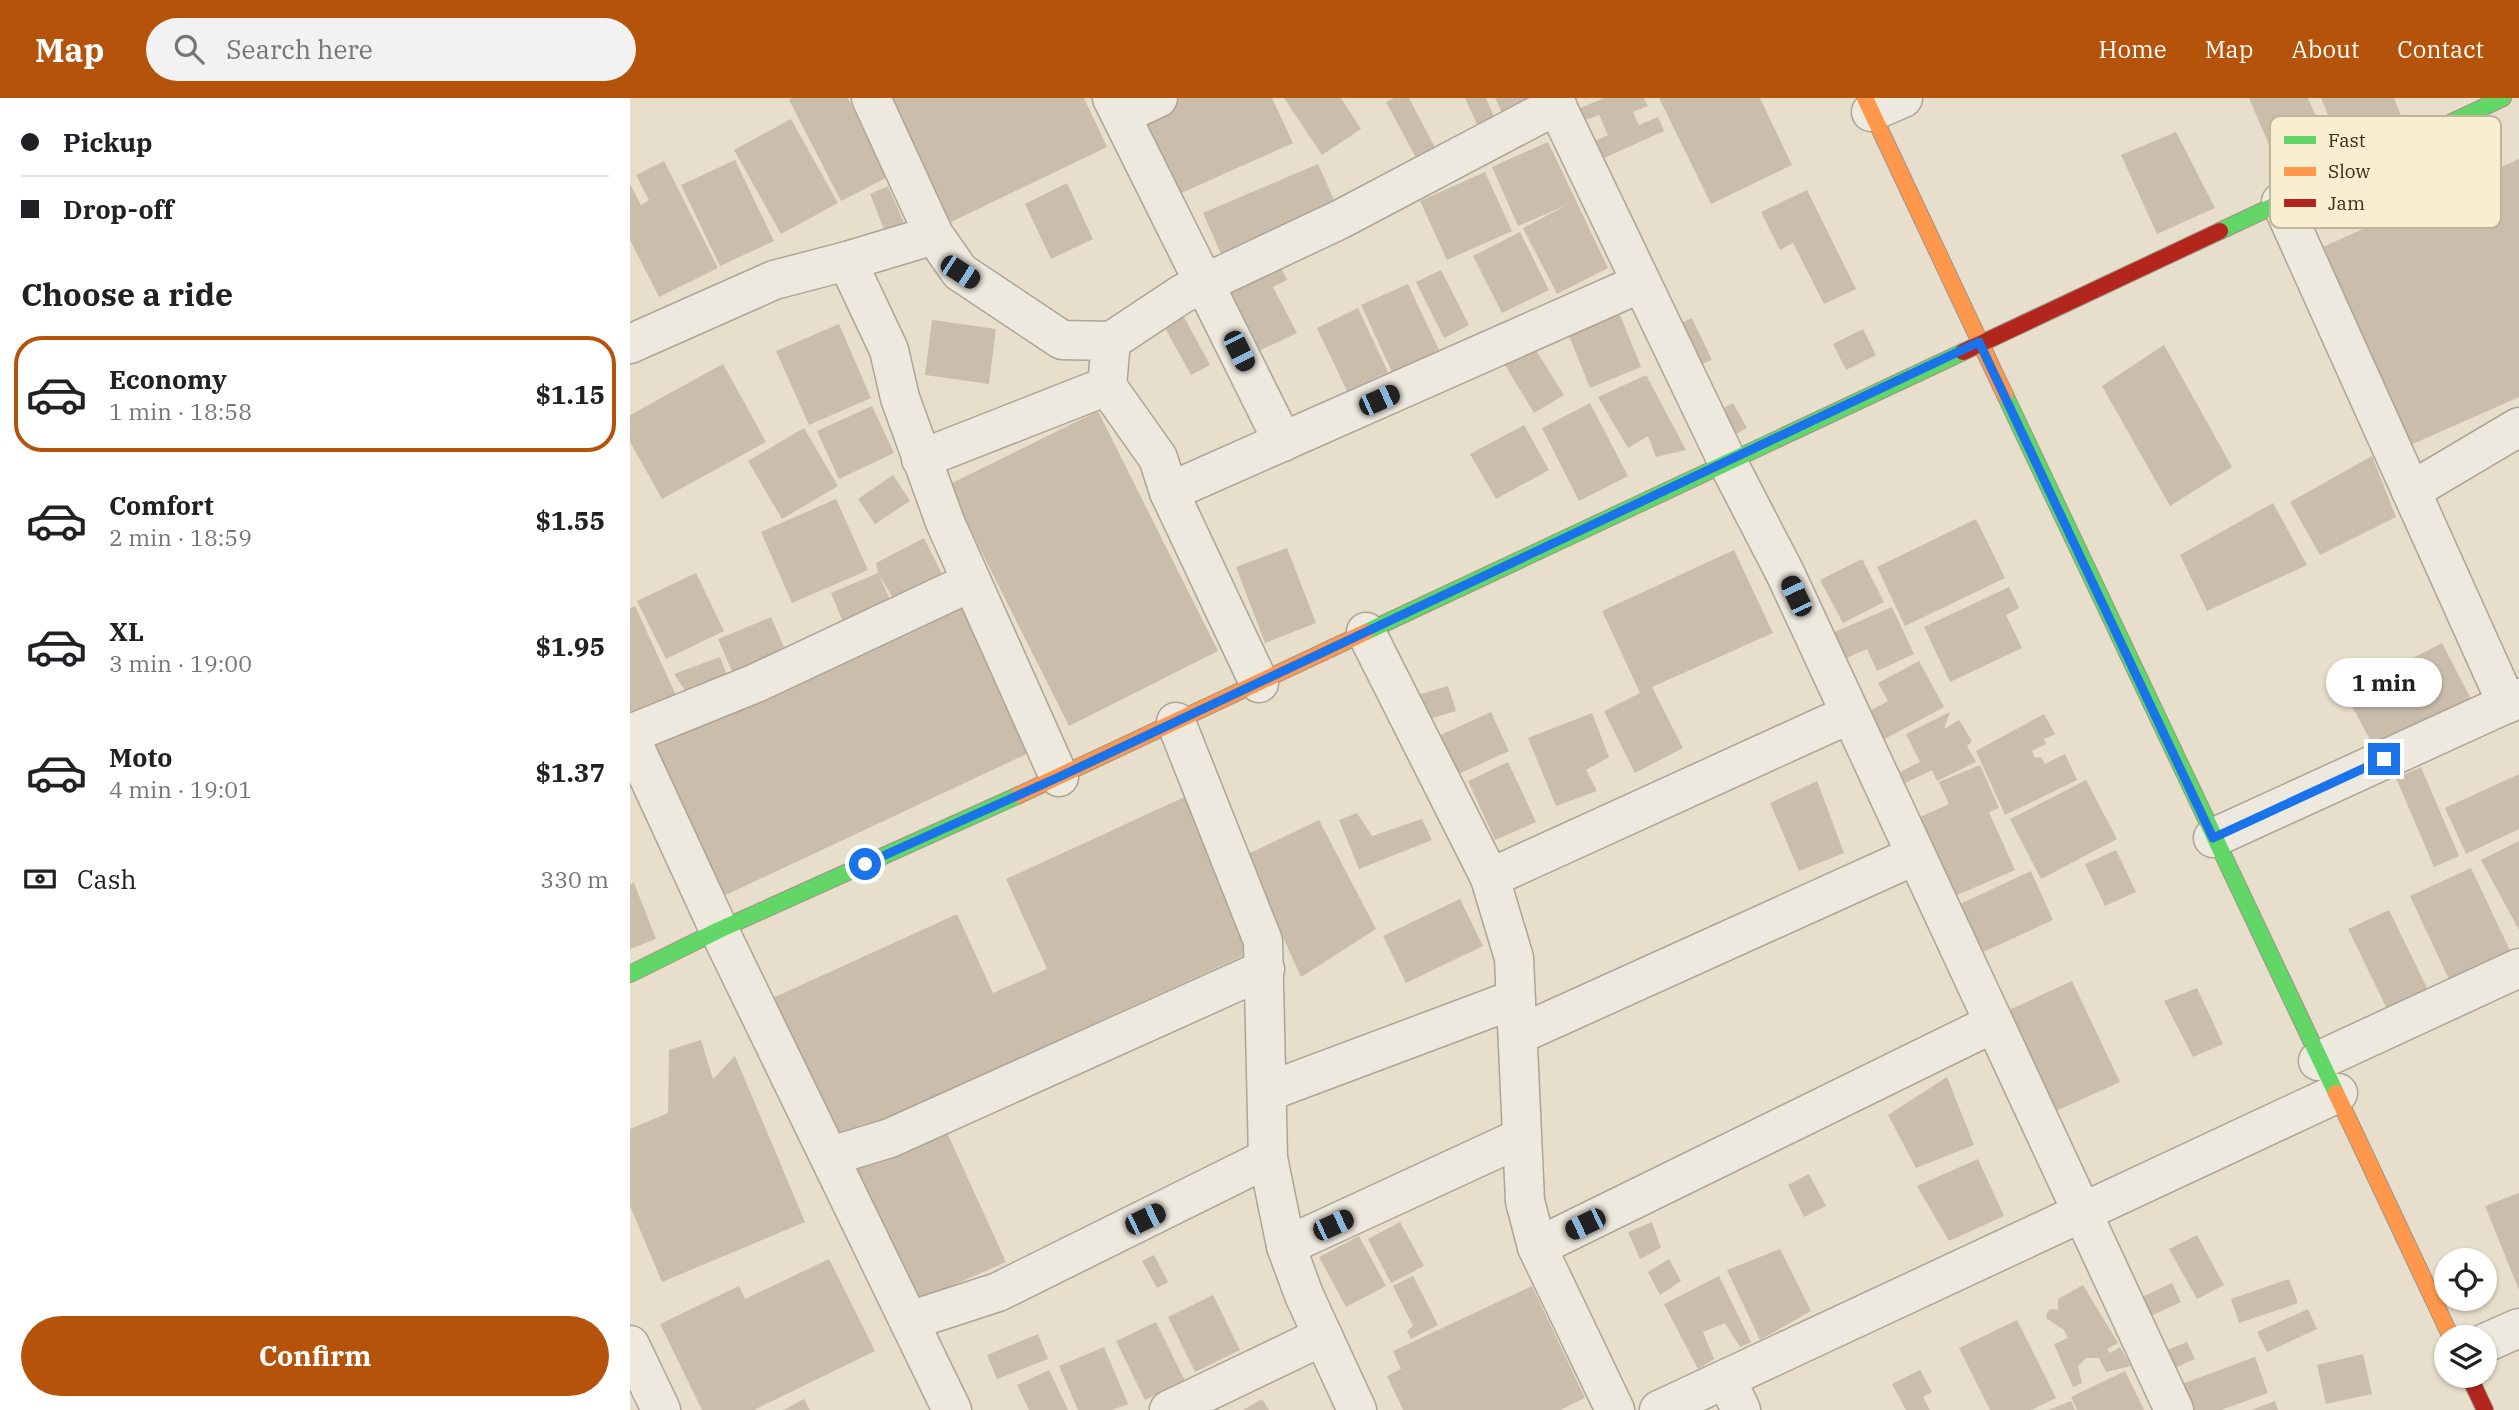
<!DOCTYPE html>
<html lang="en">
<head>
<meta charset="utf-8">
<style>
	:root { --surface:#fff; --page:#f2f2f2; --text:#202124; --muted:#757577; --line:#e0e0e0; --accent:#b45309 }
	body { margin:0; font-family:"IBM Plex Serif",serif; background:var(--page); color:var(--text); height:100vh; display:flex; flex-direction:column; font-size:26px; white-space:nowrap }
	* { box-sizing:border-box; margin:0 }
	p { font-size:23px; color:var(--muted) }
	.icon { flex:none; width:38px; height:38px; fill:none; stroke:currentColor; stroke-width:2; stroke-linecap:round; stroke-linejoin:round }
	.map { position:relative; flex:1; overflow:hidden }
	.sheet { display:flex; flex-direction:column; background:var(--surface); width:630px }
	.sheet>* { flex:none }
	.guide { display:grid; align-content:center; height:154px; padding:0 21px; background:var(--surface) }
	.buttons { position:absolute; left:1804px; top:1150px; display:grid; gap:14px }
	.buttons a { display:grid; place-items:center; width:63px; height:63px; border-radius:50%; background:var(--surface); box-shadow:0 2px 5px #0004; font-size:35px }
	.end { position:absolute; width:32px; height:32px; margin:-16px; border:9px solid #1a73e8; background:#fff; box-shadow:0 0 0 4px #fff }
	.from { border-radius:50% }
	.bubble { position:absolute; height:49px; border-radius:24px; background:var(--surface); box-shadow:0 2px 5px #0004; font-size:23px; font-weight:700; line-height:49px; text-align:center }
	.car { position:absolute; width:21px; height:42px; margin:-21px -10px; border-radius:9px; box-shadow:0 0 5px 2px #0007; background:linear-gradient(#222 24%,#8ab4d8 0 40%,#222 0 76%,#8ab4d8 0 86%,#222 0) }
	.guide b { display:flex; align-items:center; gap:24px; height:66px; font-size:26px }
	.guide b+b { border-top:2px solid var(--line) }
	.guide i { width:18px; height:18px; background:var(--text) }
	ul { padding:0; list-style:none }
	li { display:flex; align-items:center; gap:21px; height:116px; margin:0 14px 10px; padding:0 7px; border:4px solid transparent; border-radius:28px }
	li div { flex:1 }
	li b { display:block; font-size:26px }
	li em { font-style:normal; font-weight:700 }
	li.on { border-color:var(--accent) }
	li>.icon { width:63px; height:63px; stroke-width:1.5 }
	h2 { padding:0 21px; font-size:32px; line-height:84px }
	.pay { display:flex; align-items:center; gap:18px; height:77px; padding:0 21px; font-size:26px }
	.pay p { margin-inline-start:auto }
	.action { display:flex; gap:14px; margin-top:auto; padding:14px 21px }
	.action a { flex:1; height:80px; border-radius:42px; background:var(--accent); color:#fff; font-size:28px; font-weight:700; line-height:80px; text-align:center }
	header { display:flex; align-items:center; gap:42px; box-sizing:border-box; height:98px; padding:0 35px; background:var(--accent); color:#fff }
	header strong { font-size:33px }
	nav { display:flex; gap:38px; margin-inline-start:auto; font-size:24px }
	.search { width:490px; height:63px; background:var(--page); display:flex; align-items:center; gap:18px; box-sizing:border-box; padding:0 24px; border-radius:38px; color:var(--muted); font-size:26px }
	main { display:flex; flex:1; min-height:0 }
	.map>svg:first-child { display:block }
</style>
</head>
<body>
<header>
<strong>Map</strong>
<div class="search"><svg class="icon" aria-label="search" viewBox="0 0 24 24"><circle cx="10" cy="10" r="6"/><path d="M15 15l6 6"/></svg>Search here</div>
<nav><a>Home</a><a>Map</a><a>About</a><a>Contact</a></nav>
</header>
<main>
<section class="sheet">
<div class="guide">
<b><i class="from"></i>Pickup</b>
<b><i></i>Drop-off</b>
</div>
<h2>Choose a ride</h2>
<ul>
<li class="on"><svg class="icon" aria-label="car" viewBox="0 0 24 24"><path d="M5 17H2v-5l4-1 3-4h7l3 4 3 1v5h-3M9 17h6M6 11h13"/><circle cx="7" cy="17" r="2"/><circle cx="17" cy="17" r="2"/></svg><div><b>Economy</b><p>1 min · 18:58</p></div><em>$1.15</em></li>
<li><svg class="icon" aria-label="car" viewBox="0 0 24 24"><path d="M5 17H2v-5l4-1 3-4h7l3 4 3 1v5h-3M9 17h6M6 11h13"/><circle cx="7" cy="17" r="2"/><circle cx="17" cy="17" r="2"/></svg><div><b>Comfort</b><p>2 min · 18:59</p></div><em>$1.55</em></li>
<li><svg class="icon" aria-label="car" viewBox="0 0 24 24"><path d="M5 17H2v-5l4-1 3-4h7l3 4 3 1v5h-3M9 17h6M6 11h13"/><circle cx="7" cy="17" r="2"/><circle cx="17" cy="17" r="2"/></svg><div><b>XL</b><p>3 min · 19:00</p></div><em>$1.95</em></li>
<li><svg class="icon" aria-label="car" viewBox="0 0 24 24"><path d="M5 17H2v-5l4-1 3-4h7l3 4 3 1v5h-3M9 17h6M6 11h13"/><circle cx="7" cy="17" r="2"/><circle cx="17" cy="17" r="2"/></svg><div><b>Moto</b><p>4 min · 19:01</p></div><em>$1.37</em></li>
</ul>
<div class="pay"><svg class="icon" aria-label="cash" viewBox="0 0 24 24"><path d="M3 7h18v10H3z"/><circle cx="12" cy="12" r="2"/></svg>Cash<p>330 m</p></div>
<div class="action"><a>Confirm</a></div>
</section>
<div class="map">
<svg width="1889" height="1312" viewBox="0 0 1889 1312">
	<rect width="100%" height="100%" fill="#e7dfcb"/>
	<g fill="#cbbdac">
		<path d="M 162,0 L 218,0 L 258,79 L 211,103 L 159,2 Z"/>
		<path d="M 251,0 L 454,0 L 477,49 L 313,128 Z"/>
		<path d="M 540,0 L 642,0 L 663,45 L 547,97 L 509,14 Z"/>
		<path d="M 654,0 L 711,0 L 731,31 L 692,57 Z"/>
		<path d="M 764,0 L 779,0 L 809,57 L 790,67 L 756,4 Z"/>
		<path d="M 835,0 L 856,0 L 865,21 L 848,29 Z"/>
		<path d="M 865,0 L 897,0 L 900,7 L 874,19 Z"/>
		<path d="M 974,0 L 1014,0 L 1018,8 L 1003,14 L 1009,27 L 1028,19 L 1034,33 L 972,61 L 965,43 L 978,37 L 969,17 L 953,23 L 948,11 Z"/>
		<path d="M 1029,0 L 1130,0 L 1162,67 L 1081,106 Z"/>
		<path d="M 1619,0 L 1678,0 L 1703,57 L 1653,80 Z"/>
		<path d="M 1691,0 L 1764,0 L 1776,30 L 1714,56 Z"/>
		<path d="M 161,21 L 208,105 L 151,136 L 104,52 Z"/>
		<path d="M 1546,34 L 1585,110 L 1527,136 L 1491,57 Z"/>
		<path d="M 918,44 L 978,170 L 927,196 L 893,130 L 937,107 L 888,128 L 862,69 Z"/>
		<path d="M 1889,61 L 1889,299 L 1776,349 L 1686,152 Z"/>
		<path d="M 105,62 L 144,143 L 90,168 L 51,87 Z"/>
		<path d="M 34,63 L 88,170 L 29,199 L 0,142 L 0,86 L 11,107 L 19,102 L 6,77 Z"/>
		<path d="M 688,66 L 710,115 L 595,165 L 573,115 Z"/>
		<path d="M 855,74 L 882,133 L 817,162 L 790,103 Z"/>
		<path d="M 437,85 L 463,141 L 421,161 L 395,106 Z"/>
		<path d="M 258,88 L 278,134 L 258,142 L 240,96 Z"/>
		<path d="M 1177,92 L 1226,191 L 1194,206 L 1163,145 L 1150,152 L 1131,114 Z"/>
		<path d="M 890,134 L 919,192 L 872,215 L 843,158 Z"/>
		<path d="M 649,165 L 657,182 L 643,189 L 667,235 L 620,257 L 589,194 Z"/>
		<path d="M 811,172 L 839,227 L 814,240 L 786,184 Z"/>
		<path d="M 778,186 L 809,252 L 762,274 L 731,207 Z"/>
		<path d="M 986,207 L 1011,269 L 960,290 L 935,228 Z"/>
		<path d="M 728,210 L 758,274 L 717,293 L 687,230 Z"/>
		<path d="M 554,219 L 580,267 L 561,277 L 535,230 Z"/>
		<path d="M 1062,220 L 1082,262 L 1062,270 L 1044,228 Z"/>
		<path d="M 302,222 L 366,231 L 359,286 L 295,277 Z"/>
		<path d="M 209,226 L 241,300 L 179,327 L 146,253 Z"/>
		<path d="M 1233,231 L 1246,257 L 1216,272 L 1203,246 Z"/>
		<path d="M 899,241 L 934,297 L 904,315 L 870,259 Z"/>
		<path d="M 1534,247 L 1602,369 L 1540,408 L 1472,288 Z"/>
		<path d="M 93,266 L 136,344 L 32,401 L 0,344 L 0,317 Z"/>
		<path d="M 1016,277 L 1056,352 L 1026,359 L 1018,338 L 998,350 L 968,299 Z"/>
		<path d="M 960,305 L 998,378 L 949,403 L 912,330 Z"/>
		<path d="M 1103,305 L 1117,330 L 1099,340 L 1086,314 Z"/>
		<path d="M 242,308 L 264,355 L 209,381 L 187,333 Z"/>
		<path d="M 468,313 L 588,553 L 439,628 L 318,387 Z"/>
		<path d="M 894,327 L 919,372 L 866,401 L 840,356 Z"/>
		<path d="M 174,330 L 208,388 L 152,421 L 118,363 Z"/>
		<path d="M 1742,358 L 1766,419 L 1690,457 L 1660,404 Z"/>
		<path d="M 263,377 L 280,403 L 245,426 L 228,401 Z"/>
		<path d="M 206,401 L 238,472 L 162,505 L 131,434 Z"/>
		<path d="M 1643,405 L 1677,467 L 1577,513 L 1550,457 Z"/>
		<path d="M 1346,421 L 1375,480 L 1275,528 L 1247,469 Z"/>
		<path d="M 294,440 L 318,488 L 270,512 L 248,475 L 246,465 Z"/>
		<path d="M 657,450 L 686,525 L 635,545 L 606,469 Z"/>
		<path d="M 1104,452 L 1143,535 L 1022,589 L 1053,650 L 1005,675 L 974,613 L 1010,595 L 972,513 Z"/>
		<path d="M 1232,461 L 1254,504 L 1213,525 L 1190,482 Z"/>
		<path d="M 66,475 L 94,533 L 36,561 L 7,503 Z"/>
		<path d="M 248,475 L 266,515 L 218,536 L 201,495 Z"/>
		<path d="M 1379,489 L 1389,510 L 1376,517 L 1392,550 L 1320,584 L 1294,529 Z"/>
		<path d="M 330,500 L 403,653 L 87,801 L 13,648 Z"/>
		<path d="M 5,508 L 51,608 L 0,628 L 0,510 Z"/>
		<path d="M 1262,509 L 1284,556 L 1247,573 L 1237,551 L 1203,566 L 1191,540 Z"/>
		<path d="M 141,519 L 161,565 L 108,587 L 88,541 Z"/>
		<path d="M 1812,545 L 1841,601 L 1745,651 L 1715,595 Z"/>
		<path d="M 90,559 L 102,590 L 63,604 L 44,576 Z"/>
		<path d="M 1289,563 L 1314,609 L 1251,643 L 1236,615 L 1258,603 L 1248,585 Z"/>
		<path d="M 818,588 L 826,613 L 792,623 L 784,598 Z"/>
		<path d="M 861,614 L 879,653 L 822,679 L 804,640 Z"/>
		<path d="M 1320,614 L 1314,631 L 1329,622 L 1342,643 L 1337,648 L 1346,664 L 1307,683 L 1302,672 L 1275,685 L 1270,674 L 1290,664 L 1276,636 Z"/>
		<path d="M 962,615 L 979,659 L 956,672 L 967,693 L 926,708 L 898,640 Z"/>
		<path d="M 1414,616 L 1425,636 L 1414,641 L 1416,646 L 1402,653 L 1405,660 L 1411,659 L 1415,666 L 1435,656 L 1447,682 L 1375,717 L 1346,653 Z"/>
		<path d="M 878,664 L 906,724 L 865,742 L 838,683 Z"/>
		<path d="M 1350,667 L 1369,710 L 1359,714 L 1385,772 L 1323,799 L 1288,720 L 1319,706 L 1309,684 Z"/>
		<path d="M 1791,669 L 1829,758 L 1804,769 L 1766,680 Z"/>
		<path d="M 1889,676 L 1889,731 L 1836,756 L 1815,710 Z"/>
		<path d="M 1456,682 L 1487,741 L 1411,781 L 1380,721 Z"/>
		<path d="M 1187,683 L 1214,755 L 1169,773 L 1140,705 Z"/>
		<path d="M 561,696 L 632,849 L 200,1046 L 134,904 L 327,816 L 363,895 L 417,871 L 376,781 Z"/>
		<path d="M 727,715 L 742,738 L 792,721 L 802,742 L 729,771 L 709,722 Z"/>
		<path d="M 689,722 L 746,831 L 671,879 L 616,757 Z"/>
		<path d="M 1889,743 L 1889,832 L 1851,762 Z"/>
		<path d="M 1486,752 L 1506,794 L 1475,808 L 1455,766 Z"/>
		<path d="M 1841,770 L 1884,861 L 1823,890 L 1780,798 Z"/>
		<path d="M 1401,773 L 1423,822 L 1351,855 L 1328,807 Z"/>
		<path d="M 4,785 L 26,841 L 0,851 L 0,786 Z"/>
		<path d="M 830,801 L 853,848 L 776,885 L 753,838 Z"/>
		<path d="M 1759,812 L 1800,896 L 1759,915 L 1718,831 Z"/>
		<path d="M 1442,883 L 1490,984 L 1417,1017 L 1370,916 Z"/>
		<path d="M 1567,890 L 1593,946 L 1563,959 L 1534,903 Z"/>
		<path d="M 71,942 L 83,981 L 105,958 L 175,1124 L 32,1184 L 0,1108 L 0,1031 L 38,1015 L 39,952 Z"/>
		<path d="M 1317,979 L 1344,1047 L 1286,1070 L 1258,1017 Z"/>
		<path d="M 314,1028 L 376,1164 L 283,1205 L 221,1069 Z"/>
		<path d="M 1348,1061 L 1374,1118 L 1319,1143 L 1287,1088 Z"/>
		<path d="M 1179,1076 L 1196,1108 L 1174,1119 L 1158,1087 Z"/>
		<path d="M 1889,1095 L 1889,1192 L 1855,1108 Z"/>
		<path d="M 770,1124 L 794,1168 L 761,1185 L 738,1141 Z"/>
		<path d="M 1022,1124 L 1031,1150 L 1010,1161 L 998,1134 Z"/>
		<path d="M 1567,1137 L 1594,1187 L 1567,1201 L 1539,1151 Z"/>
		<path d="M 729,1138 L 756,1188 L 716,1209 L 689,1159 Z"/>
		<path d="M 1150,1151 L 1181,1213 L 1130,1242 L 1097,1172 Z"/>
		<path d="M 524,1157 L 538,1184 L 527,1190 L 512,1163 Z"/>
		<path d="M 199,1161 L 245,1253 L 124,1312 L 72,1312 L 30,1226 L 109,1188 L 115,1201 Z"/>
		<path d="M 1039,1161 L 1051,1183 L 1030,1197 L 1018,1174 Z"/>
		<path d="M 783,1178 L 808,1227 L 781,1241 L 777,1233 L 783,1228 L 763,1188 Z"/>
		<path d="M 1089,1178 L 1121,1244 L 1110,1249 L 1095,1225 L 1073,1234 L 1084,1261 L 1068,1271 L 1034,1206 Z"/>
		<path d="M 1659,1181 L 1668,1205 L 1609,1225 L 1601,1201 Z"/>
		<path d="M 1542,1185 L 1551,1204 L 1514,1221 L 1505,1202 Z"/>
		<path d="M 1453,1187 L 1488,1245 L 1477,1251 L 1480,1255 L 1490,1249 L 1501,1268 L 1476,1274 L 1469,1260 L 1456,1260 L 1448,1268 L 1452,1285 L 1443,1289 L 1424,1246 L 1438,1240 L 1434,1232 L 1416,1220 L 1417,1215 L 1421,1211 L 1428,1212 L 1428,1201 Z"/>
		<path d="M 902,1188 L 955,1300 L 930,1312 L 773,1312 L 757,1278 L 771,1271 L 763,1253 Z"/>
		<path d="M 583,1197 L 610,1252 L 565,1274 L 538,1219 Z"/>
		<path d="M 1678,1211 L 1687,1231 L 1637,1254 L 1627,1234 Z"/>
		<path d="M 1387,1222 L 1426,1300 L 1401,1312 L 1360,1312 L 1329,1250 Z"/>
		<path d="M 526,1224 L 555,1283 L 515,1302 L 486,1243 Z"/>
		<path d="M 408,1236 L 418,1261 L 367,1281 L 357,1257 Z"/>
		<path d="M 1557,1244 L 1565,1261 L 1540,1272 L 1532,1254 Z"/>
		<path d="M 474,1249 L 498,1306 L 482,1312 L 448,1312 L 429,1268 Z"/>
		<path d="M 1733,1256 L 1742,1296 L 1696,1306 L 1687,1267 Z"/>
		<path d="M 1625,1259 L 1638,1295 L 1591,1312 L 1558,1312 L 1549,1287 Z"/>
		<path d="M 419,1272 L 438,1312 L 399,1312 L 387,1287 Z"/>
		<path d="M 1290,1272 L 1302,1294 L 1293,1299 L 1300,1312 L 1276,1312 L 1262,1286 Z"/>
		<path d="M 1495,1273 L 1514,1312 L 1447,1312 L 1441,1299 Z"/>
		<path d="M 174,1301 L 180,1312 L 153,1312 Z"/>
		<path d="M 632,1301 L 639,1312 L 613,1312 Z"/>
		<path d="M 1441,1303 L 1445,1312 L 1418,1312 Z"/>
		<path d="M 1645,1303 L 1648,1312 L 1621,1312 Z"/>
	</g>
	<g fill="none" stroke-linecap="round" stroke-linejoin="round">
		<defs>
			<g id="street">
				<path d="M 241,0 L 304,137 L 330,174 L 432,242 L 481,243 L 477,288 L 528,360 L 539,394 L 629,585"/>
				<path d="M 482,0 L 653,344"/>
				<path d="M 923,0 L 1097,363 L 1155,475 L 1544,1312"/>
				<path d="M 1241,14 L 1273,0"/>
				<path d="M 491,17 L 528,0"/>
				<path d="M 1651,104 L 1877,606"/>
				<path d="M 304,137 L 217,163 L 259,252 L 270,300 L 315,424 L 429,679"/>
				<path d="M 481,243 L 552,196 L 709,122 L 927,7"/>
				<path d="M 0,246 L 144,182 L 217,163"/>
				<path d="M 291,361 L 477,288"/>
				<path d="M 1781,393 L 1889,329"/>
				<path d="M 539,394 L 1011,185"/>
				<path d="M 736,534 L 860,780 L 884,860 L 895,1103 L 907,1149 L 985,1312"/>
				<path d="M 546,624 L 633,843 L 638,1060 L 656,1148 L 674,1197 L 727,1312"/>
				<path d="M 0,636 L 126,585 L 341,484"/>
				<path d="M 0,639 L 89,832 L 322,1312"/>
				<path d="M 1583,740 L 1889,600"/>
				<path d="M 860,780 L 1220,616"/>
				<path d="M 888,937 L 1286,757"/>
				<path d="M 1688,963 L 1889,870"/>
				<path d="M 637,994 L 885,901"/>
				<path d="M 201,1058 L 260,1040 L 635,871"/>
				<path d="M 656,1148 L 890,1040"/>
				<path d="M 907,1149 L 1364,925"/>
				<path d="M 279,1223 L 368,1194 L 638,1060"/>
				<path d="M 1855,1245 L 1889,1230"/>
				<path d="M 0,1247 L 31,1312"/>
				<path d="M 1096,1281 L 1111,1312"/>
				<path d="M 539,1312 L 693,1238"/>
				<path d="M 1029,1312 L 1708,995"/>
			</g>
			<g id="fast">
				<path d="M 1590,133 L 1873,0"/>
				<path d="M 1375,297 L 1706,995"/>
				<path d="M 736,534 L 1333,254"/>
				<path d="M 0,876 L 89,832 L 389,697"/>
			</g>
			<g id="slow">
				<path d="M 1235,0 L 1375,297"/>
				<path d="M 389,697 L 736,534"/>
				<path d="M 1706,995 L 1821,1239"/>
			</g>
			<g id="jam">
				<path d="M 1333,254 L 1590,133"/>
				<path d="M 1839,1278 L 1855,1312"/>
			</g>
		</defs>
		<use href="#street" stroke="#aca495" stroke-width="41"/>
		<use href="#fast" stroke="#9b9385" stroke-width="18"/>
		<use href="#slow" stroke="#9b9385" stroke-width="18"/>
		<use href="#jam" stroke="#9b9385" stroke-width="18"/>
		<use href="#street" stroke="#eee9de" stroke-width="38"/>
		<use href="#fast" stroke="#63d668" stroke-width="16"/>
		<use href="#slow" stroke="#ff974d" stroke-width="16"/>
		<use href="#jam" stroke="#b3261e" stroke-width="16"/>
	</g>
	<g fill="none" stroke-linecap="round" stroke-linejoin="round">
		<path stroke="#1a73e8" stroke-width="9" d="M 235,766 L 429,679 L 1349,244 L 1583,740 L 1754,661"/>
	</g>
	<rect x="1640" y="18" width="231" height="112" rx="10" fill="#f9eed0" stroke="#c0b49a" stroke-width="2"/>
	<rect x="1654" y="38" width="32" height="8" fill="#63d668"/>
	<rect x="1654" y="69" width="32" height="9" fill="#ff974d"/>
	<rect x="1654" y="101" width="32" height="8" fill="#b3261e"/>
	<g font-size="19" fill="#3b2c1c">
		<text x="1698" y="49">Fast</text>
		<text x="1698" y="80">Slow</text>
		<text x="1698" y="112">Jam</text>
	</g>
</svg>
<div class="buttons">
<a><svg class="icon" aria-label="locate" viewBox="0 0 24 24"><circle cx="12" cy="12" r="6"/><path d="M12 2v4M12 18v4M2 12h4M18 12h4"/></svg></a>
<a><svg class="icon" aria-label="layers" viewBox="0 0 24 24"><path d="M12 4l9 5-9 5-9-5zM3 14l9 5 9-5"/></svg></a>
</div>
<i class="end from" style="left:235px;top:766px"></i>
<i class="end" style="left:1754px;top:661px"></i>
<div class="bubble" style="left:1696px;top:560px;width:116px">1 min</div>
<i class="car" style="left:330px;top:174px;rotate:123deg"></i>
<i class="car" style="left:609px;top:253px;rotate:154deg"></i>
<i class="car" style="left:749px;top:302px;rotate:66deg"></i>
<i class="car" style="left:1166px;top:498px;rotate:335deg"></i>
<i class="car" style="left:515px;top:1121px;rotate:64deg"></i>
<i class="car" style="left:955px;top:1126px;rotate:244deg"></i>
<i class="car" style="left:703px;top:1127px;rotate:65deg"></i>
</div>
</main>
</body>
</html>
